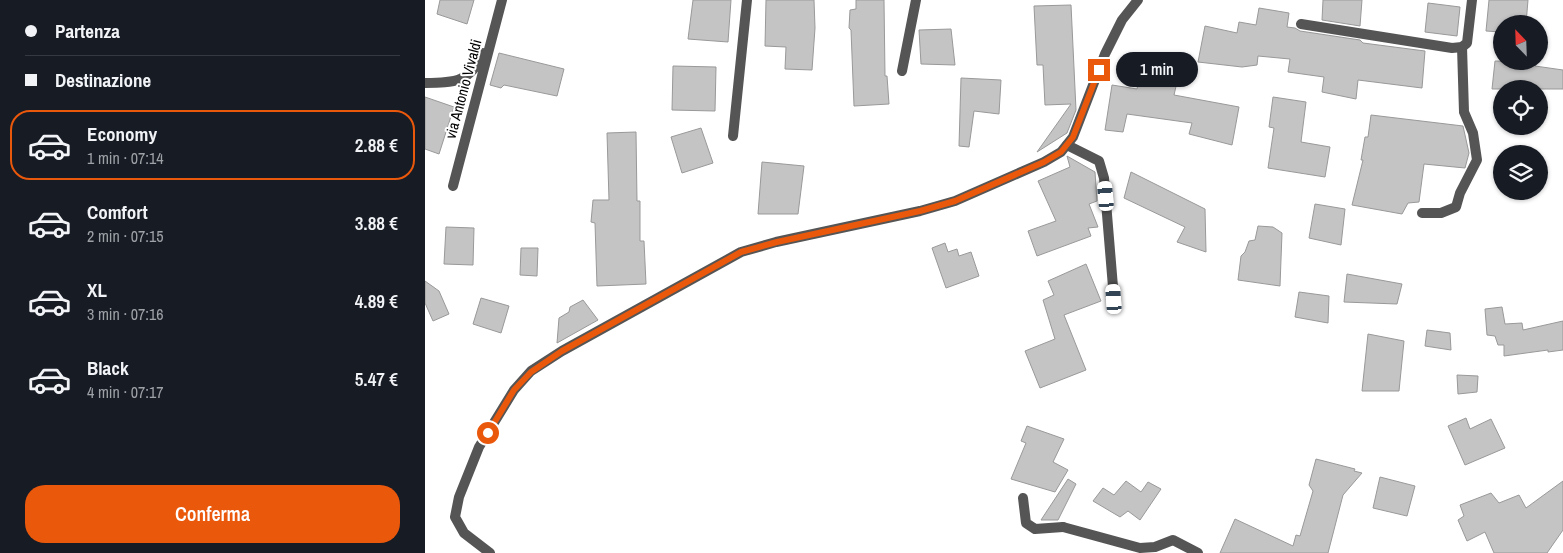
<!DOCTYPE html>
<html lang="it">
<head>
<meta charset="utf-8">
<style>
	:root { --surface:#171b24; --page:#242831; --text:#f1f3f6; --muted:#9ea1a6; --line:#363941; --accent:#ea580c }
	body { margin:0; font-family:"Archivo Narrow",sans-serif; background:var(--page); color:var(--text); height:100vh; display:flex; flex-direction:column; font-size:19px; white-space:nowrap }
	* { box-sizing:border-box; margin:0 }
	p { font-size:16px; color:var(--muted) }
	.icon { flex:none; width:28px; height:28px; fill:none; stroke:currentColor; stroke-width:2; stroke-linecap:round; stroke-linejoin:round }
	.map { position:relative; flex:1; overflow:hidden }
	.drawer { display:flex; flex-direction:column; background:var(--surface); width:425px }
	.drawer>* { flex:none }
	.banner { display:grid; align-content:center; height:110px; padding:0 25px; background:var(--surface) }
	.needle { width:32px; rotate:337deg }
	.buttons { position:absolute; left:1068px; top:15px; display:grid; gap:10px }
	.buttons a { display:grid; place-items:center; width:55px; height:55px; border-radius:50%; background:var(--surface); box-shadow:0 1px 4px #0004; font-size:25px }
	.end { position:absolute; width:22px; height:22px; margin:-11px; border:6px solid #ea580c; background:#fff; box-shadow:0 0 0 2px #fff }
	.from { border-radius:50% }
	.bubble { position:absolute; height:35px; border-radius:18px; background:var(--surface); box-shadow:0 1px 4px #0004; font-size:16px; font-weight:600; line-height:35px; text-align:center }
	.car { position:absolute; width:15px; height:30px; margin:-15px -8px; border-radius:6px; box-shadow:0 0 4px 1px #0007; background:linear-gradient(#fff 24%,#345 0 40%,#fff 0 76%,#345 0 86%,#fff 0) }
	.banner b { display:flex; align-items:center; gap:18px; height:48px; font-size:19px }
	.banner b+b { border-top:1px solid var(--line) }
	.banner i { width:12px; height:12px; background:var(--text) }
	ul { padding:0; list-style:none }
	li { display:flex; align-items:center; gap:15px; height:70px; margin:0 10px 8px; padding:0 15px; border:2px solid transparent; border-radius:20px }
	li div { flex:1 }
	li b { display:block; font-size:19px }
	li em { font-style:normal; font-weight:600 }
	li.on { border-color:var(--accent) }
	li>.icon { width:45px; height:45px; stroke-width:1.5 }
	.action { display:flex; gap:10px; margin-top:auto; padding:10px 25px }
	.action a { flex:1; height:58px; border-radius:20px; background:var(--accent); color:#fff; font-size:20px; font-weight:600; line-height:58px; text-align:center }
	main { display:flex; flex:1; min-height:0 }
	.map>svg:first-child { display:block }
</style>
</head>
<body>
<main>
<section class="drawer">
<div class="banner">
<b><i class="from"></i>Partenza</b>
<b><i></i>Destinazione</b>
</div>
<ul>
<li class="on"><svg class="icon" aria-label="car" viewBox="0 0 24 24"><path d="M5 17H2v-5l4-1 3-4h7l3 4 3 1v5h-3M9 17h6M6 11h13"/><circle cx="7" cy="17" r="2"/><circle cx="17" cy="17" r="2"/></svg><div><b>Economy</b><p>1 min · 07:14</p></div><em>2.88 €</em></li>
<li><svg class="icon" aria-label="car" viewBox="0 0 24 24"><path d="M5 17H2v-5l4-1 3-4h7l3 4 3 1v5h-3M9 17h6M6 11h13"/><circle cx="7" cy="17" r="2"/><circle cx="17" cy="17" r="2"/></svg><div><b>Comfort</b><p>2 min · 07:15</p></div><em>3.88 €</em></li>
<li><svg class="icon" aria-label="car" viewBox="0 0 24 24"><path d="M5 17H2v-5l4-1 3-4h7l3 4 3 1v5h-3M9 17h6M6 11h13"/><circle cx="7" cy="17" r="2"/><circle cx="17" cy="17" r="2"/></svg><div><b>XL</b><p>3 min · 07:16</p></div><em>4.89 €</em></li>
<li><svg class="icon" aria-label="car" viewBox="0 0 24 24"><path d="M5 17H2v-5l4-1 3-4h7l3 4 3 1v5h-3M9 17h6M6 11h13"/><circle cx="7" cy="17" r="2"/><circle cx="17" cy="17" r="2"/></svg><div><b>Black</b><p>4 min · 07:17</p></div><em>5.47 €</em></li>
</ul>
<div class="action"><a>Conferma</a></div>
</section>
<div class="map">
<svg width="1138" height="553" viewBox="0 0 1138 553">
	<rect width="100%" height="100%" fill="#fff"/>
	<g fill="#c4c4c4" stroke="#999">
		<path d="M 15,0 L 49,0 L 42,24 L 12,14 Z"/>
		<path d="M 268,0 L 306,0 L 303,42 L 263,39 Z"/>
		<path d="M 341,0 L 389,0 L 390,28 L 387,70 L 360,69 L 361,47 L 340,46 Z"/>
		<path d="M 431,0 L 459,0 L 460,76 L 462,76 L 464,104 L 429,106 L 426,30 L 424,28 L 425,10 L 431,9 Z"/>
		<path d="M 898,0 L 937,0 L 935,26 L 897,20 Z"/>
		<path d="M 1064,0 L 1103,0 L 1101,24 L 1076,24 L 1076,32 L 1061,31 Z"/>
		<path d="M 1003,3 L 1035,7 L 1032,36 L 1000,32 Z"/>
		<path d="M 646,5 L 651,110 L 642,133 L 612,152 L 646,104 L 620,105 L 618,65 L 612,65 L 609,6 Z"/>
		<path d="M 834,8 L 864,13 L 862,27 L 870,28 L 875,31 L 935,40 L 938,43 L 1000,51 L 997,88 L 933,80 L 931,99 L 897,92 L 899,77 L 863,72 L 865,59 L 833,56 L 832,65 L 817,67 L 773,62 L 780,26 L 812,33 L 814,22 L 831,25 Z"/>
		<path d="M 526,29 L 530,65 L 496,64 L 494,30 Z"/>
		<path d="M 74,53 L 139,69 L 132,96 L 79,85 L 76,88 L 65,85 Z"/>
		<path d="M 1070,61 L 1111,62 L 1110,66 L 1138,70 L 1138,89 L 1067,89 Z"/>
		<path d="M 248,66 L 291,67 L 290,111 L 247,110 Z"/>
		<path d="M 715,73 L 752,82 L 749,95 L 814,107 L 807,145 L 764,134 L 767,123 L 702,114 L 698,132 L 680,130 L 687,85 L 712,89 Z"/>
		<path d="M 536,78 L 576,80 L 574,114 L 549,111 L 544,147 L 534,146 Z"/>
		<path d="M 0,97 L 29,107 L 14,154 L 0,149 Z"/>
		<path d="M 848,97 L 881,102 L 876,142 L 905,147 L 900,177 L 843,168 L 849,128 L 844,127 Z"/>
		<path d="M 946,115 L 1038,126 L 1044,153 L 1040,168 L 999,164 L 994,202 L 983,203 L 977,214 L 927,205 L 938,160 L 936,160 L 940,137 L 943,137 Z"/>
		<path d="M 276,128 L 288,163 L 257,173 L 246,137 Z"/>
		<path d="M 211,132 L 212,201 L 215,201 L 215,241 L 219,241 L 221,284 L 172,286 L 170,223 L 166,222 L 168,200 L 184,200 L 182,133 Z"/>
		<path d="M 642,156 L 670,172 L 672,201 L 664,204 L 673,227 L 663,228 L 666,236 L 612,256 L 603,231 L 631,221 L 613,181 L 645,167 Z"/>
		<path d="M 337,162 L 379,166 L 373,214 L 333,214 Z"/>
		<path d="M 706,172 L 780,209 L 781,252 L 752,242 L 760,227 L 699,198 Z"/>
		<path d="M 890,204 L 920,209 L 916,245 L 884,238 Z"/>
		<path d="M 833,226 L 848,227 L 857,233 L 855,286 L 813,280 L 816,256 L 820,252 L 824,241 L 830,240 Z"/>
		<path d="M 21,227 L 49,228 L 48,265 L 19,264 Z"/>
		<path d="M 520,243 L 523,252 L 532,249 L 534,256 L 546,252 L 554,276 L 521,288 L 507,248 Z"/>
		<path d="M 96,248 L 113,248 L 112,276 L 95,275 Z"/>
		<path d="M 661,264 L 676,301 L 639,315 L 661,370 L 615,388 L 600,351 L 630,339 L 618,300 L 629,295 L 623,281 Z"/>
		<path d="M 922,274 L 977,284 L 972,304 L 919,302 Z"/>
		<path d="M 0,281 L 14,291 L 24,314 L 8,321 L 0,303 Z"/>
		<path d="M 874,292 L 904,296 L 903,323 L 870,317 Z"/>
		<path d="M 56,298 L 84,306 L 76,333 L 48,324 Z"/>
		<path d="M 158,300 L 173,320 L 132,343 L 134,318 L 144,312 L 145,307 Z"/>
		<path d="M 1077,307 L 1080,324 L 1097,323 L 1098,330 L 1138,321 L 1138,350 L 1123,352 L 1123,350 L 1079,356 L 1079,345 L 1073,345 L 1070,336 L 1062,335 L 1060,309 Z"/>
		<path d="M 1002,330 L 1025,333 L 1026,350 L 1000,346 Z"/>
		<path d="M 943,334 L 979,341 L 974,391 L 937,391 Z"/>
		<path d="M 1032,375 L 1053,376 L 1052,392 L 1033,394 Z"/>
		<path d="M 1041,418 L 1045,429 L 1066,419 L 1080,448 L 1040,465 L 1023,426 Z"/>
		<path d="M 602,426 L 639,439 L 628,462 L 643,470 L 630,492 L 586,479 L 601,443 L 596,441 Z"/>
		<path d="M 891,459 L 930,469 L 929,471 L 937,473 L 918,495 L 903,553 L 795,553 L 810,519 L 868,546 L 871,535 L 875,536 L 888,491 L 884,485 Z"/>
		<path d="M 955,477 L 990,486 L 982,516 L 948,508 Z"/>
		<path d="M 643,479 L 651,484 L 633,520 L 616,520 Z"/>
		<path d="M 701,481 L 716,492 L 723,482 L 736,489 L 715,520 L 703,511 L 695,517 L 668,501 L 678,488 L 689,495 Z"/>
		<path d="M 1138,481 L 1138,530 L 1122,553 L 1069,553 L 1060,532 L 1042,541 L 1033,520 L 1039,516 L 1035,505 L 1066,493 L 1074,503 L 1094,495 L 1101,508 Z"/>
	</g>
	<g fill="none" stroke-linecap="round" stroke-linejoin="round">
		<path stroke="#555" stroke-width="10" d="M 598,498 L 601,523 L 610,529 L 638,527"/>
		<g stroke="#555" stroke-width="10">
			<path d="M 876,24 L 1027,48 L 1037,47 L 1042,43 L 1047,0"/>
			<path d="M 477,71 L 491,0"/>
			<path d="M 0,83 C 29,83 46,82 58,53"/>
			<path d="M 308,136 L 322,0"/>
			<path d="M 642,145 L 674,161 L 679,178 L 689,299"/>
			<path d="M 28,186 L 77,0"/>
			<path d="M 997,213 L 1016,213 L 1031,207 L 1035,193 L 1052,160 L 1048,133 L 1039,112 L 1037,47"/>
			<path d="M 638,527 L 715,548 L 730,547 L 748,540 L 773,553"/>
			<path d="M 65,553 L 39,533 L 30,517 L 34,497 L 54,447 L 89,390 L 106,371 L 137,351 L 316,252 L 351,242 L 495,211 L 530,201 L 619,162 L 636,152 L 648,137 L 680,54 L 697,20 L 713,0"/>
		</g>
	</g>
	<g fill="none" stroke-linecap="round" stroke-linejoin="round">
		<path stroke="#ea580c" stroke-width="6" d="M 63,433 L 89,390 L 106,372 L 137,351 L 316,252 L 352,242 L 495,211 L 530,201 L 619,162 L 636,152 L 648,137 L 674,70"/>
	</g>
	<g text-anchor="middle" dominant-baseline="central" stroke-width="4" stroke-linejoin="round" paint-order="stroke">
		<g font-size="15" fill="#000" stroke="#fff">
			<text transform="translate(38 89) rotate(-75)">via Antonio Vivaldi</text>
		</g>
	</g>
</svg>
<div class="buttons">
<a><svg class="needle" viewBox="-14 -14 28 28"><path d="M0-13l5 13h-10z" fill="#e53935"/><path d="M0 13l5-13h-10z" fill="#9ea1a6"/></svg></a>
<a><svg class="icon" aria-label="locate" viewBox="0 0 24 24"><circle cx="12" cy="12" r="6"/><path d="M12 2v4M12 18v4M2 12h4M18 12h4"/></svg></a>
<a><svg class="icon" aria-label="layers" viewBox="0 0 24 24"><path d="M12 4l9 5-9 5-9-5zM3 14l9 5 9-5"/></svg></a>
</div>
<i class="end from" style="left:63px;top:433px"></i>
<i class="end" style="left:674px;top:70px"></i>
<div class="bubble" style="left:691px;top:52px;width:82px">1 min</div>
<i class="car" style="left:681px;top:196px;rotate:355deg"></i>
<i class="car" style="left:689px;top:299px;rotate:356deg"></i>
</div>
</main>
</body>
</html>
